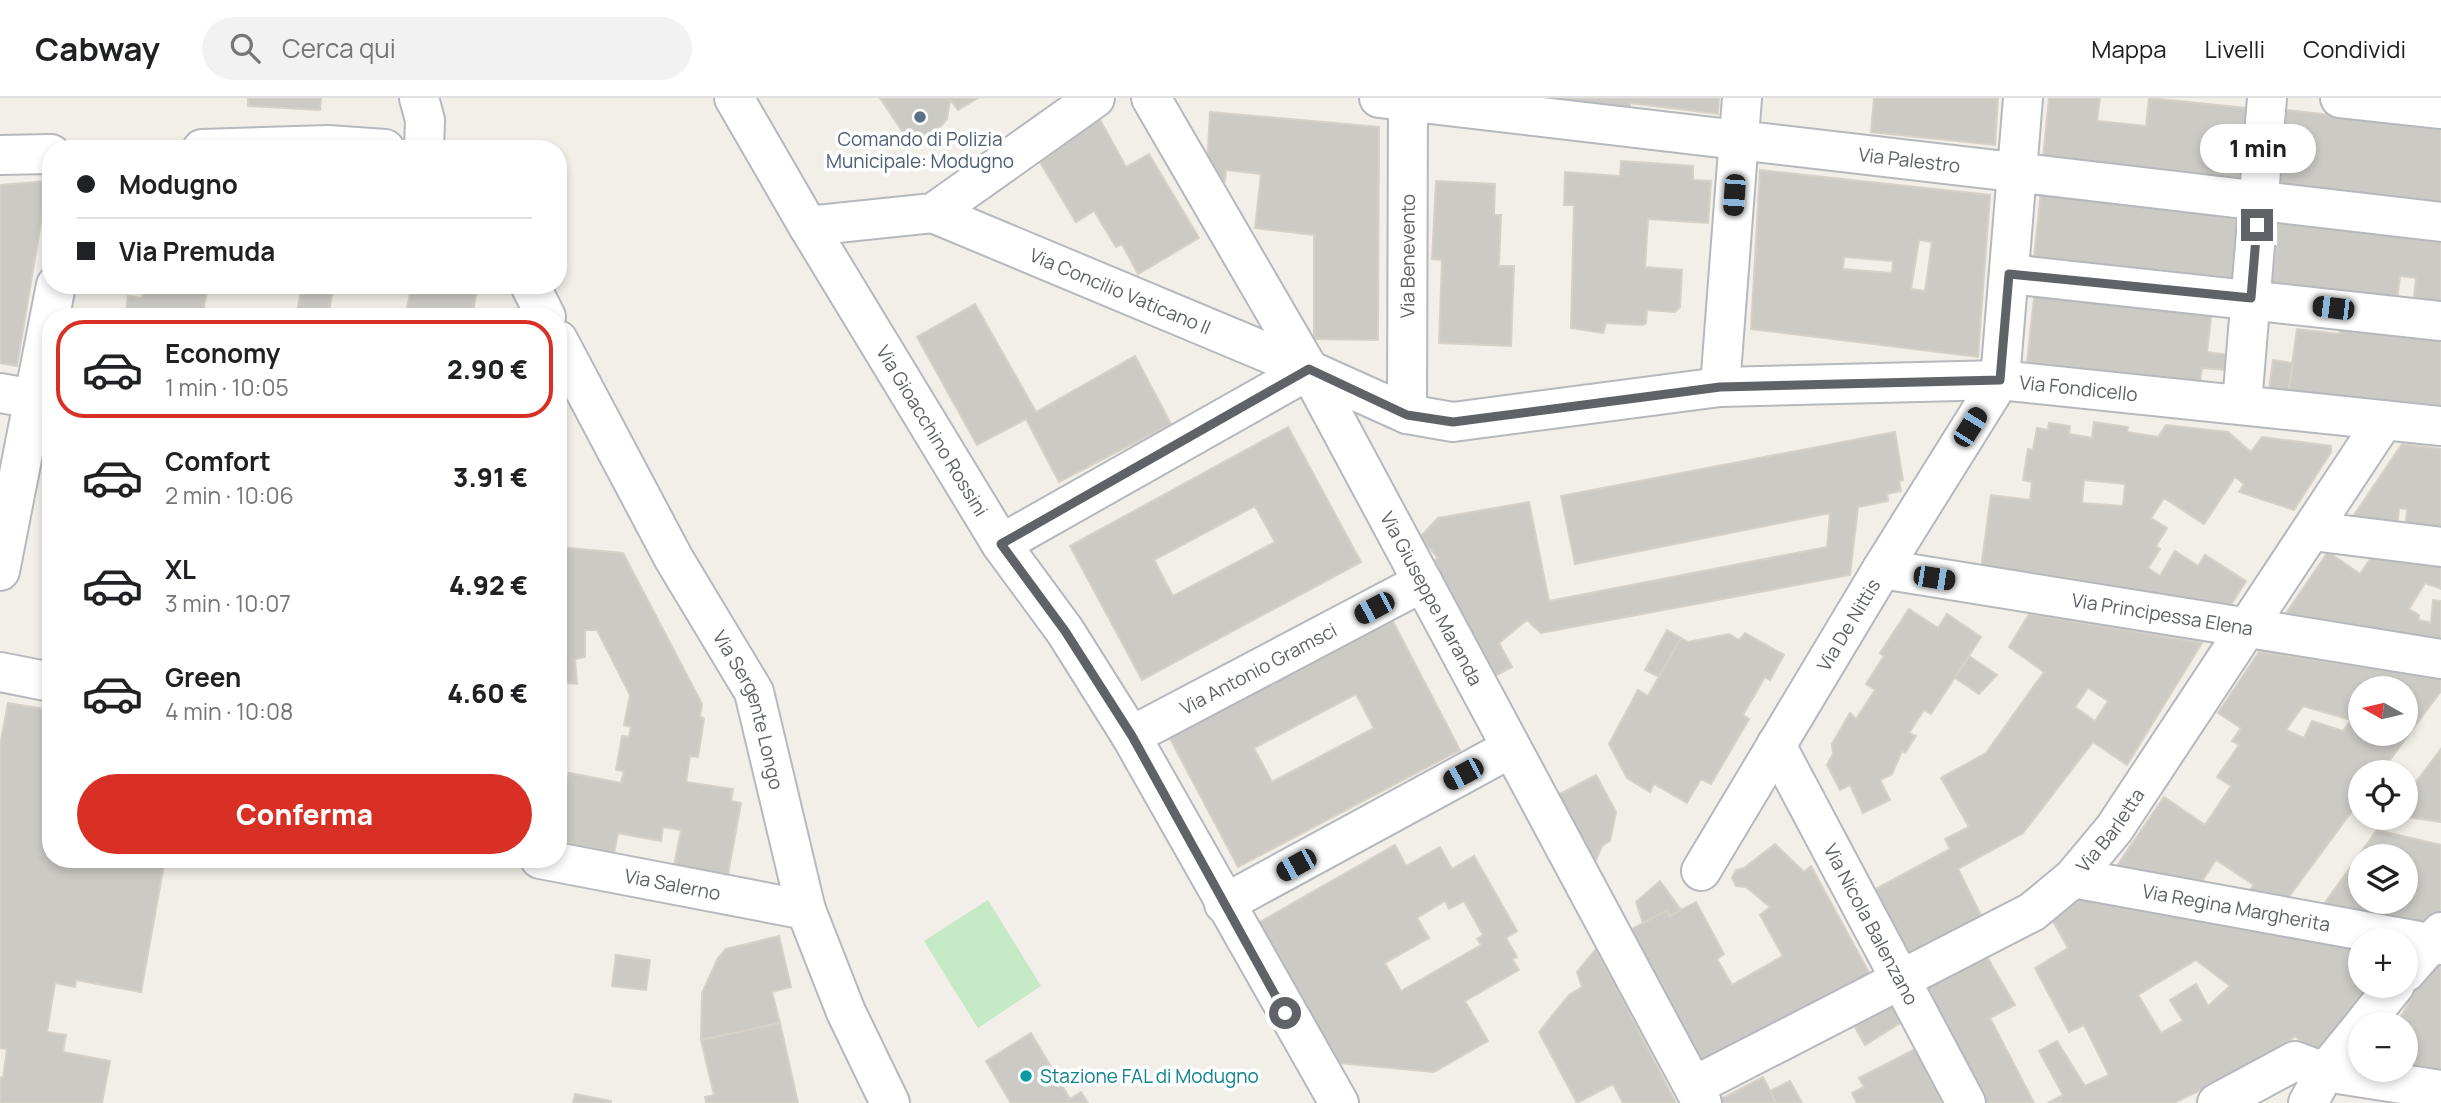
<!DOCTYPE html>
<html lang="it">
<head>
<meta charset="utf-8">
<style>
	:root { --surface:#fff; --page:#f2f2f2; --text:#202124; --muted:#757577; --line:#e0e0e0; --accent:#d93025 }
	body { margin:0; font-family:Manrope,sans-serif; background:var(--page); color:var(--text); height:100vh; display:flex; flex-direction:column; font-size:26px; white-space:nowrap }
	* { box-sizing:border-box; margin:0 }
	p { font-size:23px; color:var(--muted) }
	.icon { flex:none; width:38px; height:38px; fill:none; stroke:currentColor; stroke-width:2; stroke-linecap:round; stroke-linejoin:round }
	.map { position:relative; flex:1; overflow:hidden }
	.sheet { position:absolute; left:42px; top:210px; width:525px; height:560px; display:flex; flex-direction:column; background:var(--surface); border-radius:28px; box-shadow:0 4px 10px #0003 }
	.sheet>* { flex:none }
	.hud { position:absolute; left:42px; top:42px; width:525px; height:154px; border-radius:28px; box-shadow:0 4px 10px #0003; display:grid; align-content:center; height:154px; padding:0 35px; background:var(--surface) }
	.needle { width:46px; rotate:278deg }
	.buttons { position:absolute; left:2348px; top:578px; display:grid; gap:14px }
	.buttons a { display:grid; place-items:center; width:70px; height:70px; border-radius:50%; background:var(--surface); box-shadow:0 4px 10px #0003; font-size:35px }
	.end { position:absolute; width:32px; height:32px; margin:-16px; border:9px solid #5f6368; background:#fff; box-shadow:0 0 0 4px #fff }
	.from { border-radius:50% }
	.bubble { position:absolute; height:49px; border-radius:24px; background:var(--surface); box-shadow:0 4px 10px #0003; font-size:23px; font-weight:800; line-height:49px; text-align:center }
	.car { position:absolute; width:21px; height:42px; margin:-21px -10px; border-radius:9px; box-shadow:0 0 5px 2px #0007; background:linear-gradient(#222 24%,#8ab4d8 0 40%,#222 0 76%,#8ab4d8 0 86%,#222 0) }
	.hud b { display:flex; align-items:center; gap:24px; height:66px; font-size:26px }
	.hud b+b { border-top:2px solid var(--line) }
	.hud i { width:18px; height:18px; background:var(--text) }
	ul { padding:12px 0 0; list-style:none }
	li { display:flex; align-items:center; gap:21px; height:98px; margin:0 14px 10px; padding:0 21px; border:4px solid transparent; border-radius:28px }
	li div { flex:1 }
	li b { display:block; font-size:26px }
	li em { font-style:normal; font-weight:800 }
	li.on { border-color:var(--accent) }
	li>.icon { width:63px; height:63px; stroke-width:1.5 }
	.primary-button { display:flex; gap:14px; margin-top:auto; padding:14px 35px }
	.primary-button a { flex:1; height:80px; border-radius:42px; background:var(--accent); color:#fff; font-size:28px; font-weight:800; line-height:80px; text-align:center }
	header { display:flex; align-items:center; gap:42px; box-sizing:border-box; height:98px; padding:0 35px; background:var(--surface); border-bottom:2px solid var(--line) }
	header strong { font-size:33px }
	nav { display:flex; gap:38px; margin-inline-start:auto; font-size:24px }
	.search { width:490px; height:63px; background:var(--page); display:flex; align-items:center; gap:18px; box-sizing:border-box; padding:0 24px; border-radius:38px; color:var(--muted); font-size:26px }
	.map>svg:first-child { display:block }
</style>
</head>
<body>
<header>
<strong>Cabway</strong>
<div class="search"><svg class="icon" aria-label="search" viewBox="0 0 24 24"><circle cx="10" cy="10" r="6"/><path d="M15 15l6 6"/></svg>Cerca qui</div>
<nav><a>Mappa</a><a>Livelli</a><a>Condividi</a></nav>
</header>
<div class="map">
<svg width="2441" height="1005" viewBox="0 0 2441 1005">
	<rect width="100%" height="100%" fill="#f1efe8"/>
	<path fill="#c5e8c5" d="M 988,802 L 1041,888 L 978,930 L 924,843 Z"/>
	<g fill="#cccac5" stroke="#d6d1c6" stroke-width="2" fill-rule="evenodd">
		<path d="M 248,0 L 321,0 L 320,12 L 248,8 Z"/>
		<path d="M 880,0 L 978,0 L 958,12 L 950,2 L 947,21 L 941,28 L 930,36 L 919,38 L 902,33 Z"/>
		<path d="M 1526,0 L 1719,0 L 1718,16 L 1630,5 L 1630,14 Z"/>
		<path d="M 1874,0 L 1998,0 L 1995,47 L 1871,34 Z"/>
		<path d="M 2049,0 L 2100,0 L 2097,23 L 2146,28 L 2149,0 L 2256,11 L 2249,87 L 2043,60 Z"/>
		<path d="M 2285,12 L 2441,29 L 2441,109 L 2278,90 Z"/>
		<path d="M 1210,14 L 1379,29 L 1378,242 L 1314,241 L 1314,137 L 1255,130 L 1261,76 L 1226,72 L 1225,83 L 1215,81 L 1207,69 Z"/>
		<path d="M 1098,18 L 1126,69 L 1149,56 L 1199,140 L 1138,176 L 1122,146 L 1116,149 L 1094,113 L 1076,124 L 1038,61 Z"/>
		<path d="M 1621,63 L 1693,68 L 1693,82 L 1711,83 L 1708,125 L 1648,121 L 1645,169 L 1682,172 L 1680,209 L 1675,214 L 1647,212 L 1646,225 L 1643,227 L 1606,225 L 1603,235 L 1571,230 L 1574,107 L 1564,107 L 1565,74 L 1620,78 Z"/>
		<path d="M 1760,72 L 1990,97 L 1978,259 L 1751,231 ZM 1919,142 L 1932,144 L 1925,193 L 1911,191 ZM 1844,159 L 1893,163 L 1892,175 L 1843,171 Z"/>
		<path d="M 48,83 L 17,268 L 0,265 L 0,87 Z"/>
		<path d="M 1436,83 L 1495,86 L 1494,117 L 1501,117 L 1499,168 L 1514,168 L 1511,248 L 1439,245 L 1442,162 L 1432,161 Z"/>
		<path d="M 2041,93 L 2247,114 L 2240,181 L 2034,159 Z"/>
		<path d="M 2279,119 L 2441,136 L 2441,211 L 2413,208 L 2416,180 L 2400,178 L 2397,203 L 2271,189 Z"/>
		<path d="M 145,187 L 208,187 L 202,219 L 125,219 L 128,198 L 142,200 Z"/>
		<path d="M 302,187 L 334,187 L 328,219 L 296,219 Z"/>
		<path d="M 412,187 L 478,187 L 472,219 L 405,219 Z"/>
		<path d="M 2035,191 L 2212,211 L 2207,254 L 2229,257 L 2227,272 L 2202,270 L 2200,284 L 2027,264 Z"/>
		<path d="M 975,206 L 1036,314 L 1135,258 L 1171,326 L 1059,384 L 1026,321 L 977,347 L 917,239 Z"/>
		<path d="M 2341,228 L 2441,240 L 2441,315 L 2288,295 L 2297,231 L 2339,236 Z"/>
		<path d="M 2273,262 L 2293,265 L 2288,295 L 2269,292 Z"/>
		<path d="M 2094,324 L 2128,329 L 2127,334 L 2158,339 L 2166,327 L 2228,334 L 2251,354 L 2262,339 L 2331,348 L 2331,354 L 2294,412 L 2239,394 L 2244,386 L 2235,379 L 2204,426 L 2164,400 L 2151,420 L 2167,430 L 2156,448 L 2160,451 L 2148,470 L 2160,478 L 2175,453 L 2198,468 L 2205,457 L 2246,483 L 2224,518 L 2116,501 L 2077,481 L 1981,470 L 1991,397 L 2030,402 L 2032,384 L 2023,382 L 2028,351 L 2033,352 L 2037,330 L 2048,332 L 2049,325 L 2070,328 L 2069,336 L 2092,340 ZM 2084,382 L 2125,386 L 2123,408 L 2082,405 Z"/>
		<path d="M 1288,329 L 1361,464 L 1142,582 L 1070,448 ZM 1255,408 L 1275,444 L 1173,498 L 1154,462 Z"/>
		<path d="M 1895,334 L 1903,382 L 1899,383 L 1901,393 L 1887,396 L 1888,403 L 1858,409 L 1850,477 L 1541,535 L 1527,522 L 1499,545 L 1512,569 L 1495,578 L 1434,472 L 1438,469 L 1435,462 L 1438,460 L 1420,439 L 1438,420 L 1529,404 L 1549,503 L 1827,449 L 1830,415 L 1575,466 L 1561,398 Z"/>
		<path d="M 2402,346 L 2441,351 L 2441,438 L 2405,433 L 2407,411 L 2399,410 L 2397,432 L 2348,426 Z"/>
		<path d="M 558,449 L 623,455 L 702,606 L 700,618 L 704,621 L 698,659 L 690,658 L 686,684 L 733,691 L 731,703 L 741,705 L 728,776 L 721,775 L 719,786 L 674,768 L 681,732 L 663,729 L 661,743 L 618,735 L 614,756 L 604,754 L 601,765 L 567,759 L 570,745 L 558,742 L 558,683 L 567,684 L 569,675 L 621,685 L 624,673 L 616,672 L 622,638 L 629,639 L 631,629 L 624,627 L 630,597 L 597,532 L 585,532 L 585,559 L 575,561 L 577,586 L 558,584 Z"/>
		<path d="M 2377,451 L 2441,458 L 2441,491 L 2425,485 L 2409,511 L 2419,517 L 2419,522 L 2431,525 L 2433,502 L 2441,503 L 2441,553 L 2278,527 L 2328,454 L 2360,476 Z"/>
		<path d="M 51,460 L 51,494 L 45,493 Z"/>
		<path d="M 1909,511 L 1938,530 L 1947,516 L 1981,539 L 1931,616 L 1924,612 L 1909,635 L 1916,638 L 1905,655 L 1902,653 L 1892,676 L 1880,682 L 1890,702 L 1863,715 L 1850,687 L 1840,692 L 1827,667 L 1833,656 L 1832,646 L 1850,615 L 1856,621 L 1875,592 L 1866,586 L 1884,558 L 1880,555 Z"/>
		<path d="M 1389,516 L 1460,652 L 1238,769 L 1166,633 ZM 1356,596 L 1374,630 L 1272,684 L 1254,650 Z"/>
		<path d="M 2029,516 L 2202,545 L 2127,667 L 2093,644 L 2023,735 L 1958,771 L 1981,817 L 1909,858 L 1874,792 L 1950,751 L 1945,741 L 1969,729 L 1941,680 L 1986,655 L 2044,574 L 2009,549 ZM 2088,590 L 2108,603 L 2095,623 L 2075,609 Z"/>
		<path d="M 1667,532 L 1681,540 L 1659,579 L 1645,572 Z"/>
		<path d="M 1745,535 L 1784,557 L 1770,582 L 1765,579 L 1743,617 L 1749,621 L 1711,686 L 1701,681 L 1687,705 L 1654,686 L 1650,694 L 1627,680 L 1609,646 L 1638,592 L 1648,598 L 1681,540 L 1688,544 L 1729,536 L 1739,542 Z"/>
		<path d="M 2259,554 L 2441,579 L 2441,593 L 2381,674 L 2361,674 L 2361,701 L 2285,804 L 2246,796 L 2254,787 L 2216,762 L 2198,789 L 2114,772 L 2164,699 L 2205,727 L 2231,688 L 2217,679 L 2239,647 L 2232,643 L 2241,630 L 2218,615 ZM 2361,590 L 2406,590 L 2406,635 L 2361,635 ZM 2303,608 L 2351,622 L 2343,633 L 2312,623 L 2304,640 L 2286,632 Z"/>
		<path d="M 1969,558 L 1997,577 L 1979,596 L 1955,580 Z"/>
		<path d="M 8,605 L 51,612 L 51,761 L 165,761 L 141,894 L 76,882 L 75,889 L 55,885 L 47,934 L 66,937 L 63,954 L 110,963 L 102,1005 L 0,1005 L 0,979 L 3,980 L 7,951 L 0,950 L 0,648 Z"/>
		<path d="M 2441,651 L 2441,724 L 2406,719 L 2406,697 Z"/>
		<path d="M 1596,677 L 1616,714 L 1610,743 L 1602,748 L 1591,773 L 1552,700 Z"/>
		<path d="M 2377,732 L 2441,747 L 2441,815 L 2426,831 L 2319,813 ZM 2361,758 L 2406,758 L 2406,803 L 2361,803 Z"/>
		<path d="M 1775,746 L 1804,774 L 1811,768 L 1871,878 L 1696,969 L 1623,836 L 1667,812 L 1670,818 L 1696,804 L 1724,856 L 1717,861 L 1732,887 L 1783,858 L 1760,817 L 1770,809 L 1746,789 L 1736,788 L 1732,780 L 1736,772 L 1744,770 Z"/>
		<path d="M 1395,747 L 1406,768 L 1440,749 L 1452,771 L 1474,758 L 1517,833 L 1506,840 L 1517,859 L 1512,861 L 1519,872 L 1465,903 L 1488,943 L 1434,974 L 1339,965 L 1258,825 ZM 1445,803 L 1449,811 L 1464,803 L 1483,837 L 1477,841 L 1481,847 L 1401,893 L 1385,865 L 1429,840 L 1417,820 Z"/>
		<path d="M 1660,783 L 1681,812 L 1670,818 L 1667,812 L 1643,825 L 1636,804 Z"/>
		<path d="M 2089,797 L 2361,843 L 2361,887 L 2378,887 L 2365,902 L 2360,898 L 2348,913 L 2353,918 L 2324,952 L 2320,949 L 2315,955 L 2295,938 L 2271,958 L 2174,1005 L 2048,1005 L 2063,997 L 2039,953 L 2057,943 L 2085,988 L 2109,977 L 2084,927 L 2069,934 L 2035,870 L 2068,850 L 2050,818 ZM 2196,862 L 2230,888 L 2208,908 L 2196,886 L 2170,902 L 2183,923 L 2161,935 L 2138,897 Z"/>
		<path d="M 779,838 L 791,889 L 772,894 L 780,925 L 701,942 L 702,895 L 718,860 L 726,851 Z"/>
		<path d="M 1596,851 L 1676,1005 L 1623,1005 L 1613,986 L 1577,1005 L 1539,934 L 1569,897 L 1582,889 L 1577,874 Z"/>
		<path d="M 616,857 L 650,862 L 646,892 L 612,888 Z"/>
		<path d="M 1986,857 L 2015,907 L 1990,920 L 2034,1005 L 1985,1005 L 1926,891 Z"/>
		<path d="M 2432,862 L 2441,864 L 2441,978 L 2406,971 L 2406,926 L 2397,926 Z"/>
		<path d="M 1891,907 L 1902,924 L 1865,947 L 1855,929 Z"/>
		<path d="M 780,925 L 798,1005 L 706,1005 L 705,999 L 714,997 L 701,942 Z"/>
		<path d="M 1031,935 L 1070,1001 L 1081,994 L 1088,1005 L 1011,1005 L 986,963 Z"/>
		<path d="M 1915,951 L 1943,1005 L 1857,1005 L 1852,995 L 1864,989 L 1859,980 Z"/>
		<path d="M 1763,979 L 1776,1005 L 1716,1005 L 1715,1004 Z"/>
		<path d="M 1790,983 L 1802,1005 L 1776,1005 L 1770,993 Z"/>
		<path d="M 575,996 L 611,1003 L 611,1005 L 573,1005 Z"/>
	</g>
	<g fill="none" stroke-linecap="round" stroke-linejoin="round">
		<defs>
			<g id="minor">
				<path d="M 419,0 L 425,22 L 424,51"/>
				<path id="s1" d="M 1095,0 L 933,115 L 808,128 L 1001,446 L 1065,533 L 1131,638 L 1339,1005"/>
				<path id="s2" d="M 1151,0 L 1309,272 L 1702,1005"/>
				<path id="s3" d="M 1379,0 L 2441,124"/>
				<path d="M 2340,0 L 2441,11"/>
				<path d="M 202,51 L 328,47 L 385,51"/>
				<path d="M 0,57 L 51,56"/>
				<path id="s4" d="M 933,115 L 1309,272 L 1407,316 L 1453,324 L 1720,289 L 2000,282 L 2441,328"/>
				<path d="M 2009,176 L 2441,223"/>
				<path d="M 530,187 L 546,219"/>
				<path id="s5" d="M 558,242 L 674,461 L 754,594 L 806,812 L 846,914 L 890,1005"/>
				<path d="M 1720,289 L 1742,0"/>
				<path d="M 0,295 L 51,304"/>
				<path d="M 2242,306 L 2267,0"/>
				<path id="s6" d="M 1407,316 L 1408,0"/>
				<path d="M 2312,433 L 2441,449"/>
				<path d="M 1001,446 L 1309,272"/>
				<path id="s7" d="M 1882,471 L 2441,561"/>
				<path d="M 0,473 L 56,187"/>
				<path d="M 0,574 L 51,584"/>
				<path id="s8" d="M 1131,638 L 1423,484"/>
				<path id="s9" d="M 1776,647 L 1966,1005"/>
				<path id="s10" d="M 540,761 L 806,812"/>
				<path id="s11" d="M 1701,773 L 1882,471 L 2000,282 L 2023,0"/>
				<path id="s12" d="M 2073,780 L 2441,847"/>
				<path d="M 1224,806 L 1511,650"/>
				<path d="M 2406,874 L 2441,834"/>
				<path d="M 2364,926 L 2395,887"/>
				<path id="s13" d="M 1694,988 L 2032,814 L 2073,780 L 2114,731 L 2384,322"/>
				<path d="M 2217,1005 L 2295,963 L 2325,974 L 2441,992"/>
				<path d="M 2308,1005 L 2325,974 L 2361,930"/>
			</g>
			<path id="tertiary" d="M 734,0 L 808,128"/>
		</defs>
		<use href="#minor" stroke="#b5b8bc" stroke-width="42"/>
		<use href="#tertiary" stroke="#b5b8bc" stroke-width="42"/>
		<use href="#minor" stroke="#fff" stroke-width="38"/>
		<use href="#tertiary" stroke="#fff" stroke-width="38"/>
	</g>
	<g fill="none" stroke-linecap="round" stroke-linejoin="round">
		<path stroke="#5f6368" stroke-width="9" d="M 1285,915 L 1132,638 L 1065,533 L 1001,446 L 1309,271 L 1407,317 L 1453,324 L 1720,289 L 2000,282 L 2009,176 L 2251,200 L 2257,127"/>
	</g>
	<circle fill="#5c6f8a" stroke="#fff" stroke-width="2.5" cx="920" cy="19" r="7"/>
	<circle fill="#0f9aa8" stroke="#fff" stroke-width="2.5" cx="1026" cy="978" r="7"/>
	<g text-anchor="middle" dominant-baseline="central" stroke-width="7" stroke-linejoin="round" paint-order="stroke">
		<g font-size="19" fill="#4e5e75" stroke="#fff">
			<text x="920" y="41">Comando di Polizia<tspan x="920" dy="22">Municipale: Modugno</tspan></text>
		</g>
		<g font-size="19" fill="#5f6368" stroke="#fff">
			<text stroke="none"><textPath href="#s3" startOffset="534">Via Palestro</textPath></text>
			<text stroke="none"><textPath href="#s6" startOffset="158">Via Benevento</textPath></text>
			<text stroke="none"><textPath href="#s4" startOffset="203">Via Concilio Vaticano II</textPath></text>
			<text stroke="none"><textPath href="#s4" startOffset="1190">Via Fondicello</textPath></text>
			<text stroke="none"><textPath href="#s1" startOffset="564">Via Gioacchino Rossini</textPath></text>
			<text stroke="none"><textPath href="#s2" startOffset="574">Via Giuseppe Maranda</textPath></text>
			<text stroke="none"><textPath href="#s7" startOffset="284">Via Principessa Elena</textPath></text>
			<text stroke="none"><textPath href="#s11" startOffset="287">Via De Nittis</textPath></text>
			<text stroke="none"><textPath href="#s8" startOffset="144">Via Antonio Gramsci</textPath></text>
			<text stroke="none"><textPath href="#s5" startOffset="418">Via Sergente Longo</textPath></text>
			<text stroke="none"><textPath href="#s13" startOffset="494">Via Barletta</textPath></text>
			<text stroke="none"><textPath href="#s10" startOffset="135">Via Salerno</textPath></text>
			<text stroke="none"><textPath href="#s12" startOffset="166">Via Regina Margherita</textPath></text>
			<text stroke="none"><textPath href="#s9" startOffset="203">Via Nicola Balenzano</textPath></text>
		</g>
		<g font-size="19" fill="#0d838f" stroke="#fff" text-anchor="start">
			<text x="1040" y="978">Stazione FAL di Modugno</text>
		</g>
	</g>
</svg>
<div class="buttons">
<a><svg class="needle" viewBox="-14 -14 28 28"><path d="M0-13l5 13h-10z" fill="#e53935"/><path d="M0 13l5-13h-10z" fill="#757577"/></svg></a>
<a><svg class="icon" aria-label="locate" viewBox="0 0 24 24"><circle cx="12" cy="12" r="6"/><path d="M12 2v4M12 18v4M2 12h4M18 12h4"/></svg></a>
<a><svg class="icon" aria-label="layers" viewBox="0 0 24 24"><path d="M12 4l9 5-9 5-9-5zM3 14l9 5 9-5"/></svg></a>
<a>+</a>
<a>−</a>
</div>
<i class="end from" style="left:1285px;top:915px"></i>
<i class="end" style="left:2257px;top:127px"></i>
<div class="bubble" style="left:2200px;top:26px;width:116px">1 min</div>
<i class="car" style="left:1734px;top:97px;rotate:184deg"></i>
<i class="car" style="left:2333px;top:210px;rotate:277deg"></i>
<i class="car" style="left:1970px;top:329px;rotate:32deg"></i>
<i class="car" style="left:1934px;top:480px;rotate:99deg"></i>
<i class="car" style="left:1374px;top:510px;rotate:242deg"></i>
<i class="car" style="left:1463px;top:676px;rotate:242deg"></i>
<i class="car" style="left:1296px;top:767px;rotate:241deg"></i>
<div class="hud">
<b><i class="from"></i>Modugno</b>
<b><i></i>Via Premuda</b>
</div>
<section class="sheet">
<ul>
<li class="on"><svg class="icon" aria-label="car" viewBox="0 0 24 24"><path d="M5 17H2v-5l4-1 3-4h7l3 4 3 1v5h-3M9 17h6M6 11h13"/><circle cx="7" cy="17" r="2"/><circle cx="17" cy="17" r="2"/></svg><div><b>Economy</b><p>1 min · 10:05</p></div><em>2.90 €</em></li>
<li><svg class="icon" aria-label="car" viewBox="0 0 24 24"><path d="M5 17H2v-5l4-1 3-4h7l3 4 3 1v5h-3M9 17h6M6 11h13"/><circle cx="7" cy="17" r="2"/><circle cx="17" cy="17" r="2"/></svg><div><b>Comfort</b><p>2 min · 10:06</p></div><em>3.91 €</em></li>
<li><svg class="icon" aria-label="car" viewBox="0 0 24 24"><path d="M5 17H2v-5l4-1 3-4h7l3 4 3 1v5h-3M9 17h6M6 11h13"/><circle cx="7" cy="17" r="2"/><circle cx="17" cy="17" r="2"/></svg><div><b>XL</b><p>3 min · 10:07</p></div><em>4.92 €</em></li>
<li><svg class="icon" aria-label="car" viewBox="0 0 24 24"><path d="M5 17H2v-5l4-1 3-4h7l3 4 3 1v5h-3M9 17h6M6 11h13"/><circle cx="7" cy="17" r="2"/><circle cx="17" cy="17" r="2"/></svg><div><b>Green</b><p>4 min · 10:08</p></div><em>4.60 €</em></li>
</ul>
<div class="primary-button"><a>Conferma</a></div>
</section>
</div>
</body>
</html>
